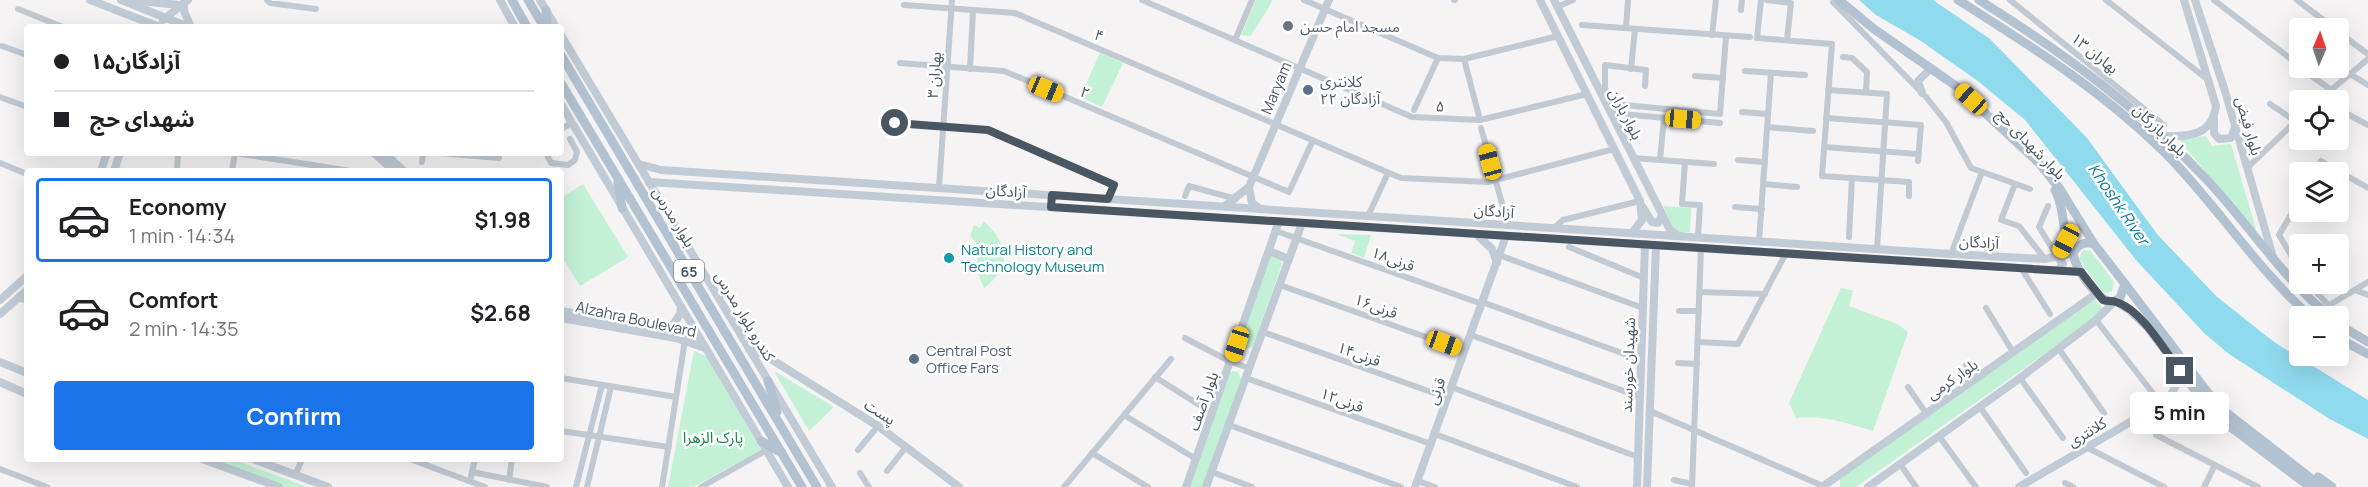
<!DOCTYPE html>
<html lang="en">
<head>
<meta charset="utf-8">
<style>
	:root { --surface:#fff; --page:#f6f6f6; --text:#202124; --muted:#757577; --line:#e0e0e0; --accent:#1a73e8 }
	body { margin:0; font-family:Manrope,"Noto Sans Arabic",sans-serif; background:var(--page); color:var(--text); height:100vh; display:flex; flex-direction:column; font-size:22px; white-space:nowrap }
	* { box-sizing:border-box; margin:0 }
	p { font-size:20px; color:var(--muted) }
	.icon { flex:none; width:33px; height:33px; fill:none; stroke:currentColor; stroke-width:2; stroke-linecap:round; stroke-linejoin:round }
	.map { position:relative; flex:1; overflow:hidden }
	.details { position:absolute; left:24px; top:168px; width:540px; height:294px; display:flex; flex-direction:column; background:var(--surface); border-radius:6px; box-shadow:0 6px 24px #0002 }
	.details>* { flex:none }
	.top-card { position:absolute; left:24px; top:24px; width:540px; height:132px; border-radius:6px; box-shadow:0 6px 24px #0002; display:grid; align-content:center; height:132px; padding:0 30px; background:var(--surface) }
	.needle { width:39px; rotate:2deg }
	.controls { position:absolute; left:2289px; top:18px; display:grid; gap:12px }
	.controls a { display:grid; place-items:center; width:60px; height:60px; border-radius:6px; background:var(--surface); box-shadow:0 6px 24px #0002; font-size:30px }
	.end { position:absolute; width:27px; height:27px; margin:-14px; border:8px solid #4a5661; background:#fff; box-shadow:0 0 0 3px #fff }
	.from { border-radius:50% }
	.bubble { position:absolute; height:42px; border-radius:6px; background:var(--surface); box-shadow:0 6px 24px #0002; font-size:20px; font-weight:700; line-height:42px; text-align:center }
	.car { position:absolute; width:18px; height:36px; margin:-18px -9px; border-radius:8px; box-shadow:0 0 4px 2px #0007; background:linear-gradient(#f5c518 24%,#345 0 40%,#f5c518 0 76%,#345 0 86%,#f5c518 0) }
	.top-card b { display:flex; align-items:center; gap:21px; height:57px; font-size:22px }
	.top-card b+b { border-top:2px solid var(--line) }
	.top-card i { width:15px; height:15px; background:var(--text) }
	ul { padding:10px 0 0; list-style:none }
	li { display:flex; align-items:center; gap:18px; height:84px; margin:0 12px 9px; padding:0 18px; border:3px solid transparent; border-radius:6px }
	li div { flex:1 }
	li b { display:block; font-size:22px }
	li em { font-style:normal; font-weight:700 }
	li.active { border-color:var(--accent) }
	li>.icon { width:54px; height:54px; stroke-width:1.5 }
	.primary-button { display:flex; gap:12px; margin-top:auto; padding:12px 30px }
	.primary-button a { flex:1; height:69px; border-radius:6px; background:var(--accent); color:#fff; font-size:24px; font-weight:700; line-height:69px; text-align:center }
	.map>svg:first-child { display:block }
</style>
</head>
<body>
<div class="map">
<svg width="2368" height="487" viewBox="0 0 2368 487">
	<rect width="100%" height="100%" fill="#f5f3f3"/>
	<g fill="#c3f1d5">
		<path d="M 1256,0 L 1272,0 C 1267,14 1257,23 1251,36 L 1241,35 Z"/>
		<path d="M 1100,53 L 1123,63 L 1102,107 L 1080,97 Z"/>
		<path d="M 2206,136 L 2212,146 L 2231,144 L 2257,233 L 2179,140 Z"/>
		<path d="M 583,184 L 628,257 L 580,286 L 561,255 L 561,198 Z"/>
		<path d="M 1663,206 L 1691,208 L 1690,232 L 1685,232 L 1685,235 L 1677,235 Z"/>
		<path d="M 984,221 C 1008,245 1014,265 984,288 L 975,266 C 981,255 980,245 970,236 L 974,225 L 980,228 Z"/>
		<path d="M 1336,234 L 1371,235 L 1364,258 L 1351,253 L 1355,241 Z"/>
		<path d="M 2083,250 L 2090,250 L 2114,282 L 2112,291 L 2105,293 L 2101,290 L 2079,259 Z"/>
		<path d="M 1272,255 L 1281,258 L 1282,264 L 1253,346 L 1244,350 L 1239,346 L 1267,261 Z"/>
		<path d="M 1841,288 L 1853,291 L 1849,306 L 1897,324 L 1908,332 L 1873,431 C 1845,423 1825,415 1796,418 L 1789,403 Z"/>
		<path d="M 2093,298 L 2105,310 L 2097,317 L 1856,487 L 1840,487 L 1840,479 Z"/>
		<path d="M 694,351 L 706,356 L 761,450 L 693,487 L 668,487 Z"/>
		<path d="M 774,371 L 834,407 L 809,431 Z"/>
		<path d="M 1232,371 L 1238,372 L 1241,379 L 1203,487 L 1189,487 L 1228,375 Z"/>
		<path d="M 213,459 L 232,459 L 307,487 L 286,487 Z"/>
	</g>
	<path fill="#90daee" d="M 1859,0 L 1933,0 L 1990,39 L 2087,138 L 2157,234 L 2216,296 L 2274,342 L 2368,400 L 2368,439 L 2328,418 L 2229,354 L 2205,334 L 2136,260 L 2025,120 L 1979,82 L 1921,41 L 1876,15 Z"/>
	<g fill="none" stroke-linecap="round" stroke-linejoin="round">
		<g stroke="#c1cad2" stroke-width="6">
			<path d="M 267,0 L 270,3 L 316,9"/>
			<path d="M 1142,0 L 1412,117 L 1480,120 L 1587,94"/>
			<path d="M 1304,0 L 1438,58 L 1464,59 L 1558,36"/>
			<path d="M 1454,0 L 1455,0"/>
			<path d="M 1761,0 L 1757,38 L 1832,44 L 1822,176 L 1909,182 L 1909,196"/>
			<path d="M 1767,0 L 1791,3 L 1787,40"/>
			<path d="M 2010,0 L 2164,125"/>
			<path d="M 2106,0 L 2207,79"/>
			<path d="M 2214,0 L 2300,66"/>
			<path d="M 2297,0 L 2334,28"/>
			<path d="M 1833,2 L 1926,97 L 1946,122 L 1971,168 L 2030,189"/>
			<path d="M 904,5 L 1015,13 L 1401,178 L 1488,182 L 1614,149"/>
			<path d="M 1557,7 L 1573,0"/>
			<path d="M 18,9 L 63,27"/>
			<path d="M 1741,10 L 1742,0"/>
			<path d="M 1582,25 L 1750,37"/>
			<path d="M 1626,28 L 1628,0"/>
			<path d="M 2338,32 L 2368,54"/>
			<path d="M 1712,35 L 1716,0"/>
			<path d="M 1235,40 L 1252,0"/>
			<path d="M 2,46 L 27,55"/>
			<path d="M 1843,57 L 1852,58 L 1867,72 L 1866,92"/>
			<path d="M 1464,59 L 1480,120"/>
			<path d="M 900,63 L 1004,71 L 1289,192 L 1313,140"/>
			<path d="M 2301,68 L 2331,90"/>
			<path d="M 970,69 L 973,10"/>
			<path d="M 1631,69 L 1635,29"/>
			<path d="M 1745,71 L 1805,75"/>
			<path d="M 2350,74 L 2368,85"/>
			<path d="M 1695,76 L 1723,78"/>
			<path d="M 1645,86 L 1646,70 L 1605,65 L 1605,89 L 1613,104 L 1720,114 L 1726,36"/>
			<path d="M 1828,90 L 1887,94 L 1877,249"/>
			<path d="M 0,97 L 27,107"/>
			<path d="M 2319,100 L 2368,59"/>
			<path d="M 2270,104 L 2295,121"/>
			<path d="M 2338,109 L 2368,125"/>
			<path d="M 1414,110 L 1438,58"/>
			<path d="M 1742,112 L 1768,114"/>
			<path d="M 1611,113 L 1720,123"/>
			<path d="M 1826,118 L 1921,125 L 1918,161"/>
			<path d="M 895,123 L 988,130 L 1114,185 L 1108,199"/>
			<path d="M 1767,127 L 1813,131"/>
			<path d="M 1481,128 L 1508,225"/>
			<path d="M 561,129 L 572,123"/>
			<path d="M 1824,147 L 1918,154"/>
			<path d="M 235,153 L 351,171"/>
			<path d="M 440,153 L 499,158 L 499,153"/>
			<path d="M 546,153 L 551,163 L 568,165 L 575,160 L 577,152 L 570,139"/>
			<path d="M 1633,158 L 1714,164"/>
			<path d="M 1660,160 L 1664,118"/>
			<path d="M 1738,160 L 1765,162"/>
			<path d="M 422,162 L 423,153"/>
			<path d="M 1685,162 L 1682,204 L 1700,205 L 1698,237"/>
			<path d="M 0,163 L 27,174"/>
			<path d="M 2247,168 L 2300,117"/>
			<path d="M 177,171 L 178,153"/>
			<path d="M 232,171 L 235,153"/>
			<path d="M 2315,172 L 2321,161 L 2368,188"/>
			<path d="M 1763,184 L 1797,187"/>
			<path d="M 2015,184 L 2001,220 L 2019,226 L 2045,259"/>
			<path d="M 939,188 L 952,0"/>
			<path d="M 1185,196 L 1189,186 L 1236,199"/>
			<path d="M 2300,199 L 2279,235 L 2300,270"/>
			<path d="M 2048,206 L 2039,227 L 2057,256"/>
			<path d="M 1735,207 L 1762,209"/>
			<path d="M 1368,216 L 1388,173"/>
			<path d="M 1554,228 L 1563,220 L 1640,201"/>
			<path d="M 1276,231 L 1482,304"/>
			<path d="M 1849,237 L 1852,178"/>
			<path d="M 1759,241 L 1771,73"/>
			<path d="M 1569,247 L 1644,278"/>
			<path d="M 1951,254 L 1982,172"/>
			<path d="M 1499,255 L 1643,308"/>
			<path d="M 2021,268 L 2050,314"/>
			<path d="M 2309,284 L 2328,305"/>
			<path d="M 1280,285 L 1465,351"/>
			<path d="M 2355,290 L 2368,295"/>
			<path d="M 1699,292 L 1765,294"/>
			<path d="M 18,298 L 27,301"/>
			<path d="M 1482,302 L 1641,360"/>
			<path d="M 1986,308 L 2013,352"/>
			<path d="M 2321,310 L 2368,282"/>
			<path d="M 1679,311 L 1699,311"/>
			<path d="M 2096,320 L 2155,396"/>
			<path d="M 1263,332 L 1448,398"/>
			<path d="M 1471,335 L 1640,397"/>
			<path d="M 1185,338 L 1231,362 L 1249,368"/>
			<path d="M 1698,342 L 1738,344 L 1786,253"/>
			<path d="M 2059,349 L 2104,413"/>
			<path d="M 1678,363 L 1697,364"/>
			<path d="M 1966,365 L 1974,380"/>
			<path d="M 1155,377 L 1212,413"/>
			<path d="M 561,378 L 676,397"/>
			<path d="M 1246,378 L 1431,444"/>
			<path d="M 2020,378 L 2063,438"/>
			<path d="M 1451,387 L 1638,457"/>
			<path d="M 1908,387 L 1926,413"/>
			<path d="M 1980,407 L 2026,473"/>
			<path d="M 1650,411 L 1823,486"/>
			<path d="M 1124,415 L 1196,459"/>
			<path d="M 1229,425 L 1401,487"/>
			<path d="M 561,431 L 669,447"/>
			<path d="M 1435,434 L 1577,487"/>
			<path d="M 2156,435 L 2258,487"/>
			<path d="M 1939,436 L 1976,487"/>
			<path d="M 2086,447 L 2164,487"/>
			<path d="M 858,450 L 878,426"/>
			<path d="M 1092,453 L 1148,487"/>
			<path d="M 410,459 L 485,487"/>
			<path d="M 1900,464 L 1916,487"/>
			<path d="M 0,469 L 47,487"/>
			<path d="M 887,471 L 906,447"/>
			<path d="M 472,472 L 547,487"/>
			<path d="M 1212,472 L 1252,487"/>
			<path d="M 860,473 L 869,487"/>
			<path d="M 295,476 L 302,459"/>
			<path d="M 509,480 L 512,459"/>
			<path d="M 1674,480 L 1692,484"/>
			<path d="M 470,481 L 475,459"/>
			<path d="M 1418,481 L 1435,487"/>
			<path d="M 2065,483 L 2073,487"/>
			<path d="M 576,487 L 602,385"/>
			<path d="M 587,487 L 611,387"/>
			<path d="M 662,487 L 685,340"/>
			<path d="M 701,487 L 767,450"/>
			<path d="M 1064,487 L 1171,359"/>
			<path d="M 1692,487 L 1701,248"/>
			<path d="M 2204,487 L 2215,465"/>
		</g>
		<g stroke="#c1cbd6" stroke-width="8">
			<path d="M 90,0 L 160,27"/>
			<path d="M 121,0 L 189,27"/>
			<path d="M 129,0 L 180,5"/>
			<path d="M 500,0 L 515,27"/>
			<path d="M 540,0 L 556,27"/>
			<path d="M 1540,0 L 1640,201 L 1642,220 L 1632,233"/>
			<path d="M 1554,0 L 1670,230 L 1678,236"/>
			<path d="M 2195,0 L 2225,91 L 2273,257"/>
			<path d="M 184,3 L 184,11 L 191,27"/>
			<path d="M 163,20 L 188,0"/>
			<path d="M 561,35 L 832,487"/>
			<path d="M 1922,93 L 1918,81 L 1929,70"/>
			<path d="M 561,104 L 788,487"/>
			<path d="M 2214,119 L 2214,133 L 2219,139 L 2231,138 L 2235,127"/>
			<path d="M 2165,136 C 2190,137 2212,135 2216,106 L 2184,0"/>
			<path d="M 374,153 L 394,171"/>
			<path d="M 384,153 L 404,171"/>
			<path d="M 639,164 L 661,170 L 1951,254 L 2045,259 L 2073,253"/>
			<path d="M 101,171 L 107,153"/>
			<path d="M 114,171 L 120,153"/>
			<path d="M 649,182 L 2081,272"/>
			<path d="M 1226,205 L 1249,187"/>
			<path d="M 1642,206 L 1652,222 L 1658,223 L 1662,215"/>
			<path d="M 1260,209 L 1252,203 L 1249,187 L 1329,0"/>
			<path d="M 1476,234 L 1492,249 L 1497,263"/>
			<path d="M 1269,251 L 1289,259"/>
			<path d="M 2058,270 L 2063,264 L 2057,256 L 2066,241"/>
			<path d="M 0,300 L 27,276"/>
			<path d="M 561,311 L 659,328 L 673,325 L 680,314 L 681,307"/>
			<path d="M 0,314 L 27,290"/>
			<path d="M 561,318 L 676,338 L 705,348"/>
			<path d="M 673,325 L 683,329 L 684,334 L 680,339"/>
			<path d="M 749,349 L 761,353 L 878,426 L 959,487"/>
			<path d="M 0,362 L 27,373"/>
			<path d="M 0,382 L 27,394"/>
			<path d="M 2168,400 L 2197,405 L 2212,413"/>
			<path d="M 202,459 L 279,487"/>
			<path d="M 253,459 L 328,487"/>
			<path d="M 1186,487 L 1279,221"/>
			<path d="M 1206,487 L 1302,223"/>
			<path d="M 1415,487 L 1506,236"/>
			<path d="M 1637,487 L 1645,244"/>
			<path d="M 1647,487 L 1656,245"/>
			<path d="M 1822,487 L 2097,293"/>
			<path d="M 1868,487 L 2020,378 L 2096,320 L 2114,302"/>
			<path d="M 2019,487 L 2168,400 L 2178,382 L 2180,371"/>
		</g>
		<g stroke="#b3c2d1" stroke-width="9">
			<path d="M 512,0 L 527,27"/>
			<path d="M 528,0 L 544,27"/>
			<path d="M 1839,0 L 1874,29 L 1956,86 L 2038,162 L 2060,189 L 2094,244 L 2125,284 L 2120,298 L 2114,302 C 2097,302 2075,268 2073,253 C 2079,244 2084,241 2094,244"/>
			<path d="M 1958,0 C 2034,48 2109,95 2172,160 C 2220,210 2258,270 2310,316"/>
			<path d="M 1979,0 C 2062,52 2140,108 2208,181 C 2249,225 2282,277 2329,316"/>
			<path d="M 546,10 L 547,27"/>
			<path d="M 561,55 L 817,487"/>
			<path d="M 561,83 L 802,487"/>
			<path d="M 618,182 L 622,208"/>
			<path d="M 2055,190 C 2066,209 2060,234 2074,252"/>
			<path d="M 2125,284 L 2218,406 L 2322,487"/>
			<path d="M 2116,301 L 2130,310 L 2148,327 L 2212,413 L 2310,487"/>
			<path d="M 2338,324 L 2368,342"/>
			<path d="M 2338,338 L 2368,354"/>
			<path d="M 768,381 L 777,412"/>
			<path d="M 761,441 L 782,453"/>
			<path d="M 2318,477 L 2332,487"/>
		</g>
	</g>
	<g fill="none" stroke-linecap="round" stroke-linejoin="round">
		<path stroke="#4a5661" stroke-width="8" d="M 895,123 L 988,130 L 1114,185 L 1108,199 L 1052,195 L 1051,207 L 2081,272 L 2103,300 C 2108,302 2112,300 2116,302 C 2141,309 2165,351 2180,371"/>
	</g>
	<circle fill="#6b7280" stroke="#fff" stroke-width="2" cx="1288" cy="26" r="6"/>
	<g fill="#5c6f8a" stroke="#fff" stroke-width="2">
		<circle cx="1308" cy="90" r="6"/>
		<circle cx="914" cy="359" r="6"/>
	</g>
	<circle fill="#0f9aa8" stroke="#fff" stroke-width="2" cx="949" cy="258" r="6"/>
	<g text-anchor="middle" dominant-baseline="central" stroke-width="5" stroke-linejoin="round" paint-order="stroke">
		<rect fill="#fff" stroke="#808990" stroke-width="1.5" x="674" y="260" width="30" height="22" rx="4.5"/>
		<g font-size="14" font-weight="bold" fill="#4a5661">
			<text x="689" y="271">65</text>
		</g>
		<g font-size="15" fill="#5b616d" stroke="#fff" text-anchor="start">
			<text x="1300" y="26">مسجد امام حسن</text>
		</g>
		<g font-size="15" fill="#4a5661" stroke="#fff">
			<text transform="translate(1099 35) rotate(23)">۴</text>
			<text transform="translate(2095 53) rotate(39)">بهاران ۱۳</text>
			<text transform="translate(934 75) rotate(-86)">بهاران ۳</text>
			<text transform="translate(1276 88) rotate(-67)">Maryam</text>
			<text transform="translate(1085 92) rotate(23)">۲</text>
			<text transform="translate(1440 106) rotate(3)">۵</text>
			<text transform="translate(1626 114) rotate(63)">بلوار باران</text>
			<text transform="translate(2249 126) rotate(74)">بلوار فیض</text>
			<text transform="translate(2160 130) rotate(44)">بلوار بازرگان</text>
			<text transform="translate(2031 144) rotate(46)">بلوار شهدای حج</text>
			<text transform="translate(1006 191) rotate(4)">آزادگان</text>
			<text transform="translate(1494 211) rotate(4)">آزادگان</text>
			<text transform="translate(674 217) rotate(59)">بلوار مدرس</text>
			<text transform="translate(1979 242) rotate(3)">آزادگان</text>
			<text transform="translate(1393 259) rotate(20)">قرنی۱۸</text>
			<text transform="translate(1376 306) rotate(20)">قرنی۱۶</text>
			<text transform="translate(745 316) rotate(59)">کندرو بلوار مدرس</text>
			<text transform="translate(636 319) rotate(12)">Alzahra Boulevard</text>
			<text transform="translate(1359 354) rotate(20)">قرنی۱۴</text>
			<text transform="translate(1628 365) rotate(-88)">شهیدان خورسند</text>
			<text transform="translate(1952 379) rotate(-35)">بلوار کرمی</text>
			<text transform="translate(1436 391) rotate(-70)">قرنی</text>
			<text transform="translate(1342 400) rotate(20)">قرنی۱۲</text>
			<text transform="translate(1203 401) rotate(-70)">بلوار آصف</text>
			<text transform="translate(880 412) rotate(33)">پست</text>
			<text transform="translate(2087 432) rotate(-31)">کلانتری</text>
		</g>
		<g font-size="15" fill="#4e5e75" stroke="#fff" text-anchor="start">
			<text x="1320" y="81">کلانتری<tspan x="1320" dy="17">۲۲ آزادگان</tspan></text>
			<text x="926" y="350">Central Post<tspan x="926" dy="17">Office Fars</tspan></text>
		</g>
		<g font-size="15" fill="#0d838f" stroke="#fff" text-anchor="start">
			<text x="961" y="249">Natural History and<tspan x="961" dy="17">Technology Museum</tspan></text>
		</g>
		<g font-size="15" fill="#17864f" stroke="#fff">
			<text x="713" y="437">پارک الزهرا</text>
		</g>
		<g font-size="16" font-style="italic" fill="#0c7c9b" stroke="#fff">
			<text transform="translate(2119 204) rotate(56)">Khoshk River</text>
		</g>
	</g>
</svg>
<div class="controls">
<a><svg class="needle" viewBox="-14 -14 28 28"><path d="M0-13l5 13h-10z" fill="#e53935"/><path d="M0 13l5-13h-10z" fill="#757577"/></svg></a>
<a><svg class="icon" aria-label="locate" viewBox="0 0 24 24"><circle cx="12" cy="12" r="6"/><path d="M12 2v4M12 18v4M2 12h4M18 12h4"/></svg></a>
<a><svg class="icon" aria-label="layers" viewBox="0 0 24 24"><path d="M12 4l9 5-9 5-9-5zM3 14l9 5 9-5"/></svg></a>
<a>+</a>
<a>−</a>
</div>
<i class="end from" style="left:895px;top:123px"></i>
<i class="end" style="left:2180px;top:371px"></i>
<div class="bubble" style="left:2130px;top:392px;width:99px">5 min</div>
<i class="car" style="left:1046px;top:89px;rotate:113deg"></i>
<i class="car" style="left:1971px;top:99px;rotate:312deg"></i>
<i class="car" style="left:1683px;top:119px;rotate:95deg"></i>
<i class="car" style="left:1490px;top:162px;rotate:345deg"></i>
<i class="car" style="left:2066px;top:241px;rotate:208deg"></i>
<i class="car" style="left:1444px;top:343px;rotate:110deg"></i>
<i class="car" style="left:1237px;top:344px;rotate:198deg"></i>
<div class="top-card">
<b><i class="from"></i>آزادگان۱۵</b>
<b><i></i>شهدای حج</b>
</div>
<section class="details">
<ul>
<li class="active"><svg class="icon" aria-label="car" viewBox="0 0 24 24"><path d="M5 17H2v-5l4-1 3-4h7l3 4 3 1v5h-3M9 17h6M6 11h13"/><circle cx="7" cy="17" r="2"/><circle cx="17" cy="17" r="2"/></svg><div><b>Economy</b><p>1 min · 14:34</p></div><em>$1.98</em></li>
<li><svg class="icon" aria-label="car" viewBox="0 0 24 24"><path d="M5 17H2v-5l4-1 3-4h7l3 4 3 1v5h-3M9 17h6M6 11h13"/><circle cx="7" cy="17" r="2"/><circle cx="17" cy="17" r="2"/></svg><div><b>Comfort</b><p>2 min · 14:35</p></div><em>$2.68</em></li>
</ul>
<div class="primary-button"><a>Confirm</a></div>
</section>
</div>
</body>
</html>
